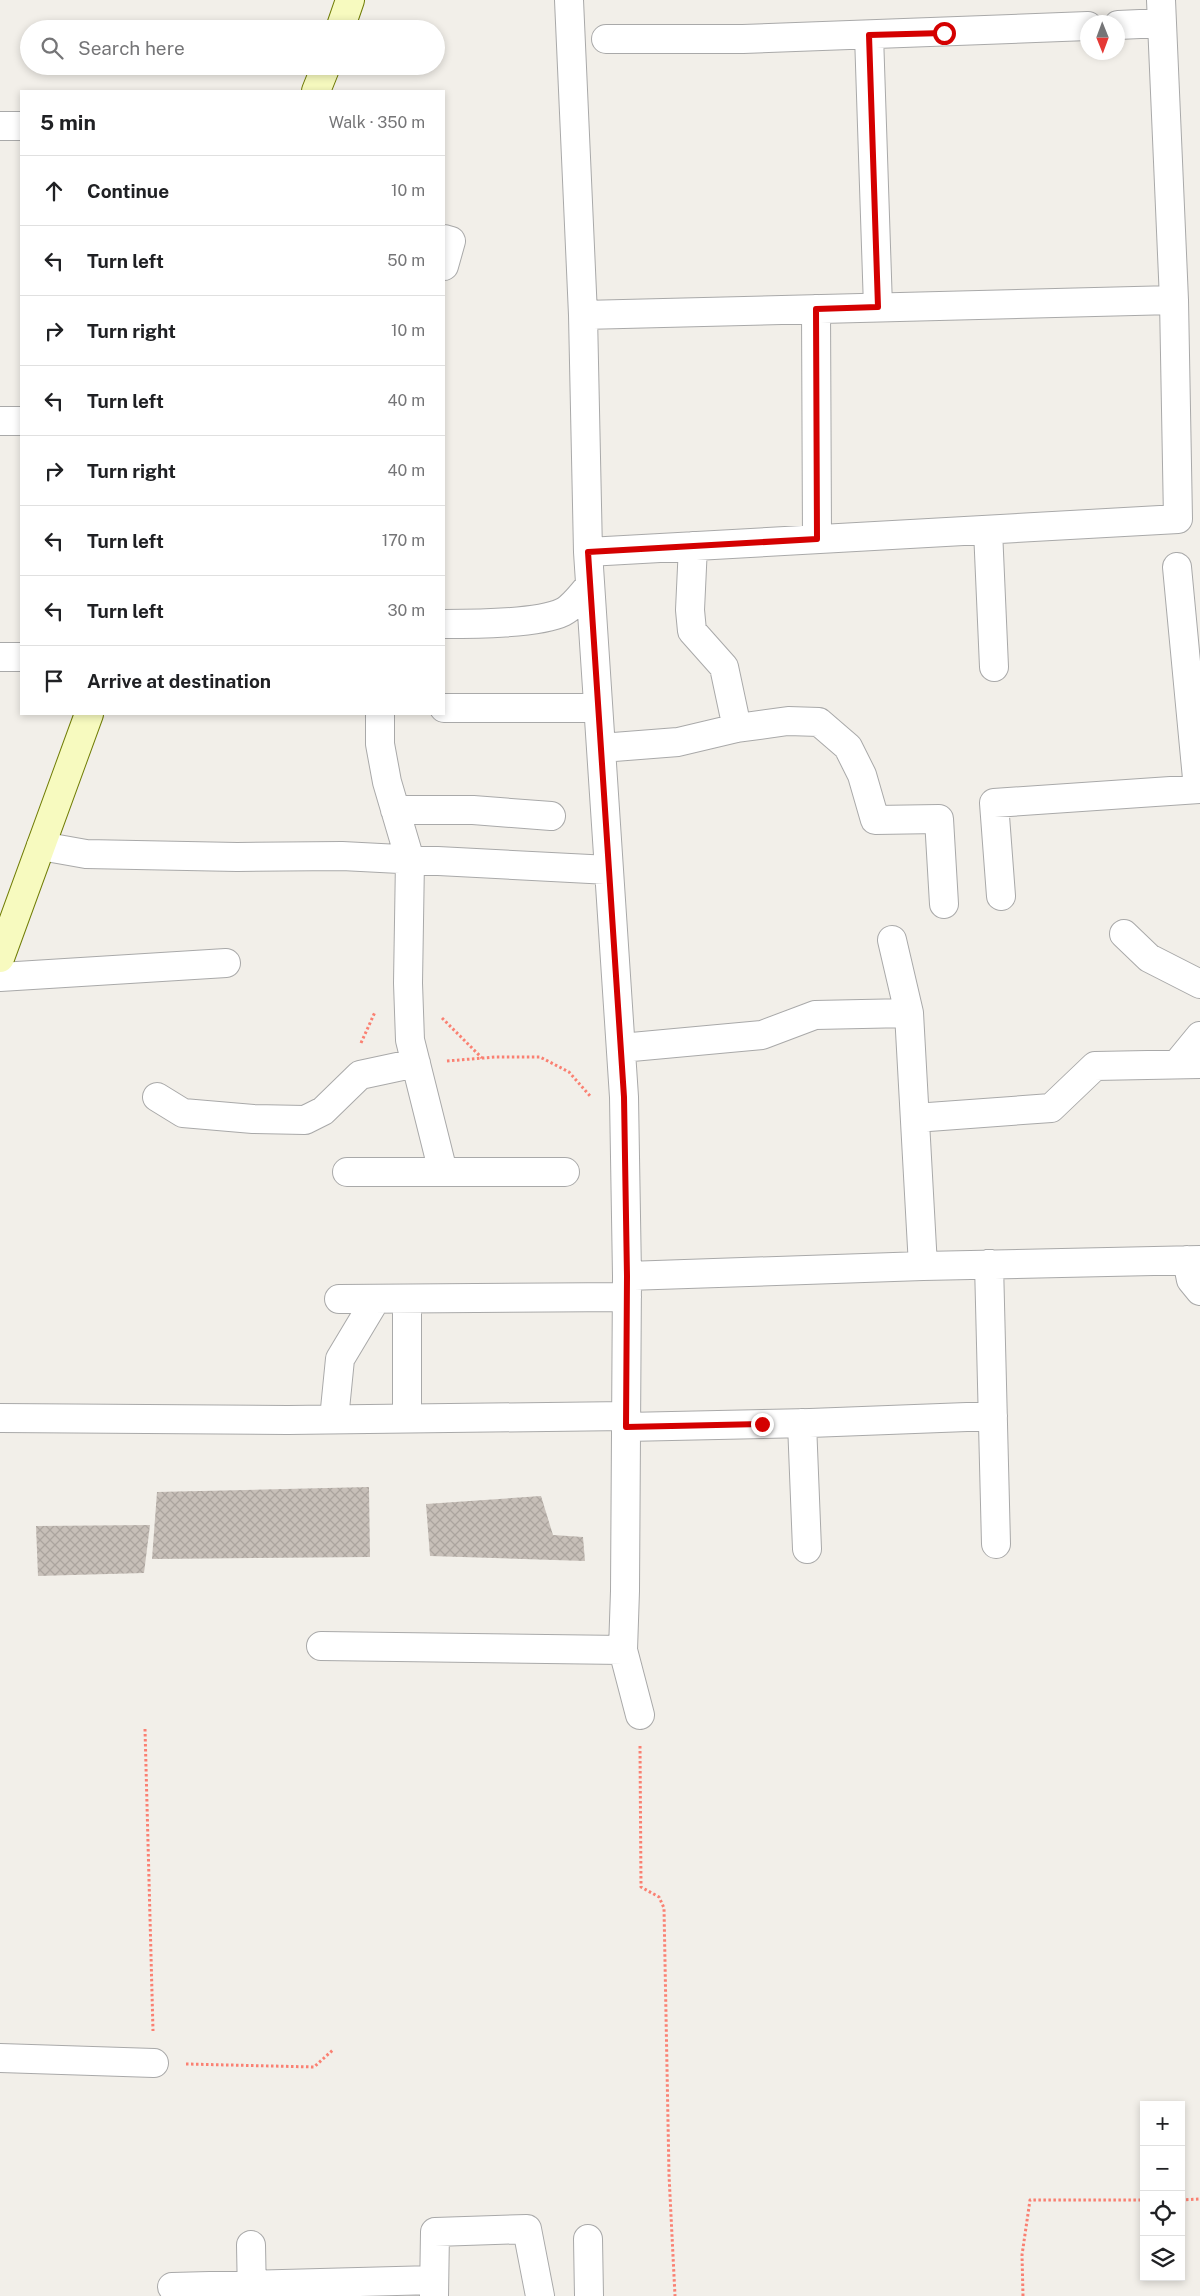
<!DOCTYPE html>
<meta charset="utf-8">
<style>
:root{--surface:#fff;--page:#f6f6f6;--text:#202124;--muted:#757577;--line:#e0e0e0}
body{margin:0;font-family:"Public Sans",sans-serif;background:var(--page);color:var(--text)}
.controls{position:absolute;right:15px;bottom:15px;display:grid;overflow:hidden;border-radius:0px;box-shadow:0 2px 8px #0003}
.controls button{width:45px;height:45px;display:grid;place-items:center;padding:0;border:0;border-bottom:1px solid var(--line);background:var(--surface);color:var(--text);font:25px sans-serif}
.compass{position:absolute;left:1080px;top:15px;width:45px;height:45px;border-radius:50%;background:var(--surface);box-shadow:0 2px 8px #0003;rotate:179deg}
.stop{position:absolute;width:15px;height:15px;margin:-11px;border:4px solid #d40000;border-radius:50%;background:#fff}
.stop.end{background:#d40000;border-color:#fff;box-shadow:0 1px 5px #0008}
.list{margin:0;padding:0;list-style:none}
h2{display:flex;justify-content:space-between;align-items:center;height:65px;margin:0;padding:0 20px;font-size:21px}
h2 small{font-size:16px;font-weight:400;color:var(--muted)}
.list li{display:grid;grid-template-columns:32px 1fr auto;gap:15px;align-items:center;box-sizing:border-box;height:70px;padding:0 20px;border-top:1px solid var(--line)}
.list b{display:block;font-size:19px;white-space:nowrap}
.list em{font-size:16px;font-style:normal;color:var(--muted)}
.icon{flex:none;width:28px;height:28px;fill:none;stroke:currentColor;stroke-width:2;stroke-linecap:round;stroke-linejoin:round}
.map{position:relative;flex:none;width:1200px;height:2296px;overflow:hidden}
.search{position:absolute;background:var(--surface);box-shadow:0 2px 8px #0003;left:20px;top:20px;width:425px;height:55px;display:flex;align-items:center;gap:12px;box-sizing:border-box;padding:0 18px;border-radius:28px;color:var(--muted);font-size:19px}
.panel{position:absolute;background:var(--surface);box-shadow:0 2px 8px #0003;left:20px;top:90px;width:425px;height:625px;border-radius:0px}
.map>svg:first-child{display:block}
.building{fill:url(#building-cross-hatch)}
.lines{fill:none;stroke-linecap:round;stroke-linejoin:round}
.street-casing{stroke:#a9a9a9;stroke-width:30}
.secondary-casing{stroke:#707d05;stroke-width:30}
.path{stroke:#fa8072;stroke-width:3;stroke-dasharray:2.5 2.5;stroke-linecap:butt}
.street{stroke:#fff;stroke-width:28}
.secondary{stroke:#f7fabf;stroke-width:28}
.route{stroke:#d40000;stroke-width:6}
</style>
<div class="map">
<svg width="1200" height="2296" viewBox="0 0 1200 2296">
<defs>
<pattern id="building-cross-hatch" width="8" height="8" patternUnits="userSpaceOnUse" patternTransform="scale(1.25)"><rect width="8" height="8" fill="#c7bfb8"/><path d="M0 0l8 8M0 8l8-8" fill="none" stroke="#aba49e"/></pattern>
</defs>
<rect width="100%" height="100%" fill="#f2efe9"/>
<path class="building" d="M369,1487L370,1557L152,1559L157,1492Z
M541,1496L553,1535L583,1537L585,1561L430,1556L426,1504Z
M150,1525L144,1573L38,1576L36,1526Z"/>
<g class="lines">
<defs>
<path id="street" d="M569,0L583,315L588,552L624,1097L627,1276L625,1591L623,1650L640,1715
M1118,25L1162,23
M869,35L878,307
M606,39H743L1088,26
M0,126H21
M444,239L451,241L444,266
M816,309L817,539
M583,315L1174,300
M0,421H21
M988,530L994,667
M693,546L690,610L692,631L724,667L737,728
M588,552L1178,519L1174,300L1161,0
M1177,567L1198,789
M444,624C472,624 539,624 563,612C573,607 583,593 590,585
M0,657H21
M444,708H598
M380,714V744L387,782L410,860L408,983L410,1040L443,1172H565
M601,748L678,742L737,728L788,721L819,722L848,747L862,775L875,820L939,819L944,904
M395,810H473L551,816
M41,846L86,854L237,857L342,856L609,870
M1001,896L994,803L1200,789
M1124,934L1149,958L1200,984
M0,977L226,963
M909,1013L923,1266
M621,1048L762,1035L815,1015L909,1013L892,940
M1177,1064L1200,1036
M157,1097L183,1113L253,1119L305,1120L323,1111L360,1075L416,1063
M915,1118L1051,1108L1095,1066L1200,1064
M347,1172H443
M1187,1260L1191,1280L1200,1291
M989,1264L996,1544
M627,1276L923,1266L1200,1260
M339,1299L627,1297
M407,1299V1418
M0,1418L288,1420L626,1416
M334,1419L340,1359L376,1299
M802,1423L807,1549
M626,1427L810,1423L993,1416
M321,1646L623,1650
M0,2058L154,2063
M588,2239L589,2296
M251,2245L252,2296
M172,2287L434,2280
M434,2296L435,2232L527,2229L540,2296"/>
<path id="secondary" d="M340,29L350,0
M316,91L326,66
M0,958L89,714"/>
</defs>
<use href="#street" class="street-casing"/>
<use href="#secondary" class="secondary-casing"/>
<path class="path" d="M442,1018L482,1058
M361,1043L375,1012
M447,1061L495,1057H540L569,1072L591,1097
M145,1729L153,2031
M640,1746L641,1887L659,1897L664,1908L669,2175L675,2296
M186,2064L314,2067L334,2049
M1181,2200L1200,2199
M1023,2296L1022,2255L1030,2200H1144"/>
<use href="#street" class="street"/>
<use href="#secondary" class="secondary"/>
</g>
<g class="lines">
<path class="route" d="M762,1424L626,1427L627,1276L624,1097L588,552L817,539L816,309L878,307L869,35L944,33"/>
</g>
</svg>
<div class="controls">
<button>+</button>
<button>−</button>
<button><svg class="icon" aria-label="locate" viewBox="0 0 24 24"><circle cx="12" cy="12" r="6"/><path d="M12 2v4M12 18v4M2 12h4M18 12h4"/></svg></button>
<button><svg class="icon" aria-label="layers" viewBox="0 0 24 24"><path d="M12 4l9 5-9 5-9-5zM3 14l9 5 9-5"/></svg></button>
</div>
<svg class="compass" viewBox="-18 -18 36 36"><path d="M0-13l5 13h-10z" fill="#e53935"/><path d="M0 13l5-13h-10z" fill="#757577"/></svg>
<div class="stop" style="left:944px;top:33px"></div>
<div class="stop end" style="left:762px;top:1424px"></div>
<div class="search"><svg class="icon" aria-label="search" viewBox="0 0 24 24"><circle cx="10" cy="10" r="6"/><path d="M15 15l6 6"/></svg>Search here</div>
<section class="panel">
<h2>5 min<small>Walk · 350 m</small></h2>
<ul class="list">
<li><svg class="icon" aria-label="ahead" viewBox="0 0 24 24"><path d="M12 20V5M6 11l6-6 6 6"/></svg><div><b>Continue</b></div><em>10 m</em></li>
<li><svg class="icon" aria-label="left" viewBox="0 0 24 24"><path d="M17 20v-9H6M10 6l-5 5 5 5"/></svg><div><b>Turn left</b></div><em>50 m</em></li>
<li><svg class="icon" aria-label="right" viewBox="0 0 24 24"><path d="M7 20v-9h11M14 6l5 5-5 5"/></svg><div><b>Turn right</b></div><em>10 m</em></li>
<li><svg class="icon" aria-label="left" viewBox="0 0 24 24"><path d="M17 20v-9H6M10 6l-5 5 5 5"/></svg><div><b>Turn left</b></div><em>40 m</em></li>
<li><svg class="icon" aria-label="right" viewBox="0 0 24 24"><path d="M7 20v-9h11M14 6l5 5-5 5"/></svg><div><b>Turn right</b></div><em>40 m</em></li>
<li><svg class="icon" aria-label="left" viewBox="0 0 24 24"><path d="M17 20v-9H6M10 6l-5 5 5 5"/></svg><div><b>Turn left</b></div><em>170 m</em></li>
<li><svg class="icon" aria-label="left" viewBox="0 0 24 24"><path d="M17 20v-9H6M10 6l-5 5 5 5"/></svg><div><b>Turn left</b></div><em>30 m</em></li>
<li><svg class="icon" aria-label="arrive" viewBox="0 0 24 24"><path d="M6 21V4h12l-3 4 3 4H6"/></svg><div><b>Arrive at destination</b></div></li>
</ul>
</section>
</div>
